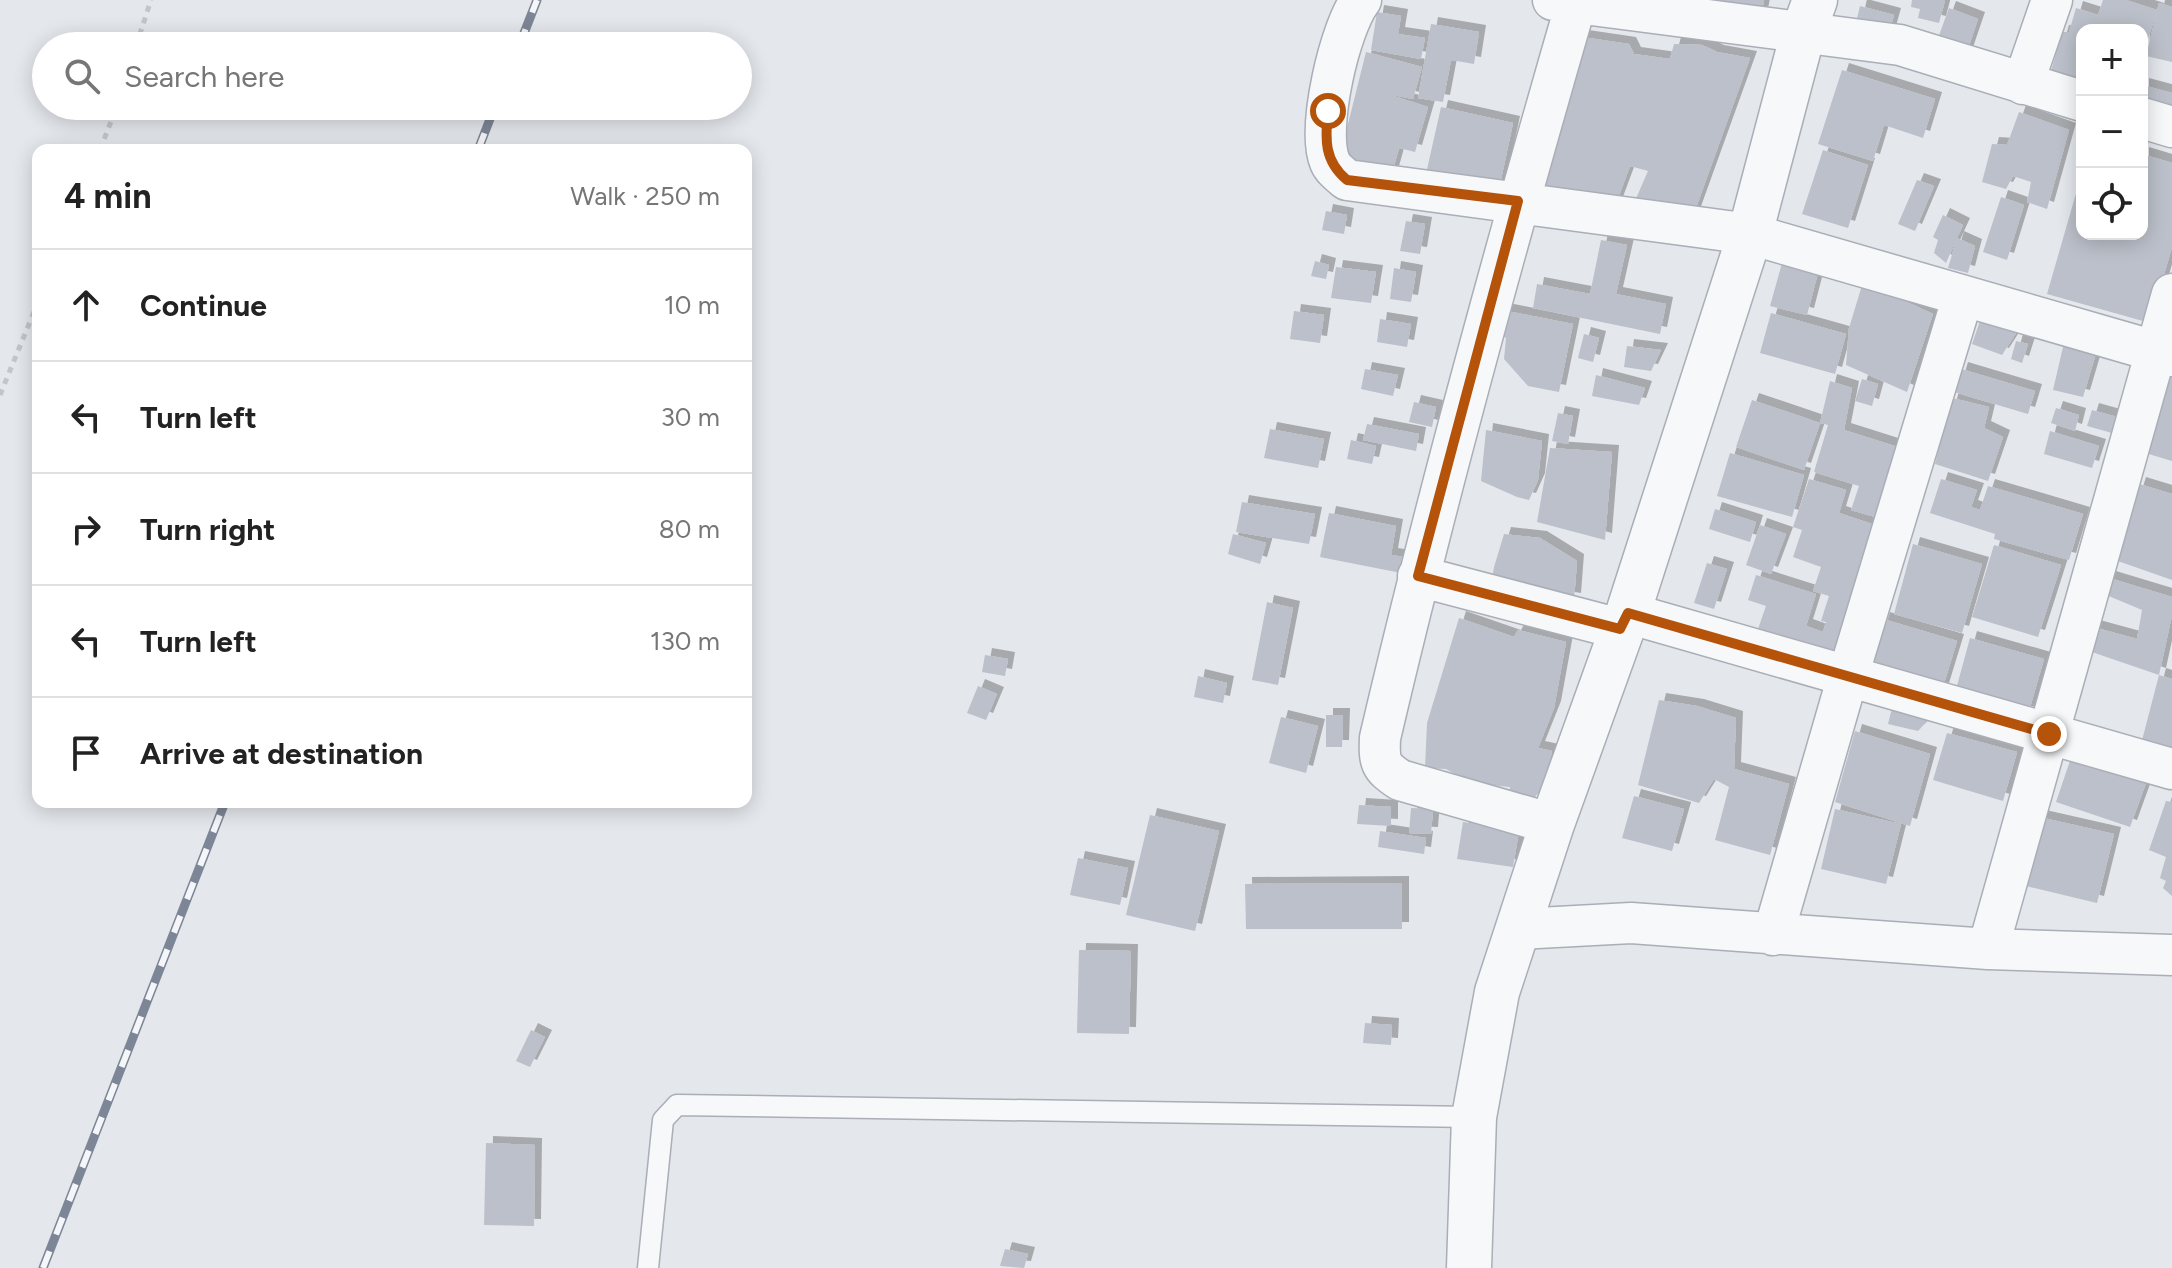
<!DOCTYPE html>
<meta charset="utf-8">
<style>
:root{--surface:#fff;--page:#f2f2f2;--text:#222;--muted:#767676;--line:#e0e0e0}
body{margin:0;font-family:Figtree,sans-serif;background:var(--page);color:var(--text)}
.controls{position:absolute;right:24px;top:24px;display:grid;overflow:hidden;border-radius:16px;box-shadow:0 4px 20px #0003}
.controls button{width:72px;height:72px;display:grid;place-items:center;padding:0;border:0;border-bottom:2px solid var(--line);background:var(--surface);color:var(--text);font:40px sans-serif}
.stop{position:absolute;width:24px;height:24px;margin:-18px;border:6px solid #b45309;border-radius:50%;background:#fff}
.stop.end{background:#b45309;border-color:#fff;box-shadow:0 2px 8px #0008}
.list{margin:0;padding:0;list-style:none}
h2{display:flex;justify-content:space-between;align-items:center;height:104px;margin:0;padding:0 32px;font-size:34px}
h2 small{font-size:26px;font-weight:400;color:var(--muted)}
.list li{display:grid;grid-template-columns:52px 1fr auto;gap:24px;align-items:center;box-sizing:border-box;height:112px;padding:0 32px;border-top:2px solid var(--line)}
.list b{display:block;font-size:30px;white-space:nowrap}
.list em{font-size:26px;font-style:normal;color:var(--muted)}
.icon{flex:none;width:44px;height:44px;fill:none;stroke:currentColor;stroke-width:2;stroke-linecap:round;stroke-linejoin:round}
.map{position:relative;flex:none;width:2172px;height:1268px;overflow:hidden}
.search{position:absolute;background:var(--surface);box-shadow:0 4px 20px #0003;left:32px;top:32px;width:720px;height:88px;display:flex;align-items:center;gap:20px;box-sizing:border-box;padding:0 28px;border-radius:44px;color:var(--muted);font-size:30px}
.panel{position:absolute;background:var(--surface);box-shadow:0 4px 20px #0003;left:32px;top:144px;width:720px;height:664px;border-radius:16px}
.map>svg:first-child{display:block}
.building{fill:#bbc0ca;filter:url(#shadow)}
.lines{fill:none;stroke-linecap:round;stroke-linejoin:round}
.service-casing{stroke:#a9aeb7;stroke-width:23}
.minor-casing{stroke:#a9aeb7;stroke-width:43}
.tertiary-casing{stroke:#a9aeb7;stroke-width:47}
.path{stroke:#c2c5cb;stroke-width:5;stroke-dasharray:6 6;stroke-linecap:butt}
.service{stroke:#f7f8fa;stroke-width:20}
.minor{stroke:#f7f8fa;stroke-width:40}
.tertiary{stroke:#f7f8fa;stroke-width:44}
.rail-casing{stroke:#7d8696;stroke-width:9}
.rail{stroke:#f4f6f9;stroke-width:6;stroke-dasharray:18;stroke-linecap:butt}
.route{stroke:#b45309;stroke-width:10}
</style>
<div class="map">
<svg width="2172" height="1268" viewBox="0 0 2172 1268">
<defs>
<filter id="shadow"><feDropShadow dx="7" dy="-7" stdDeviation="0" flood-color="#0004"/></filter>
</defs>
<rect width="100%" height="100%" fill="#e4e7ec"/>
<path class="building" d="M1721,0H1764L1760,21L1718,13Z
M1912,0H1945L1939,23L1918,18L1920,9L1911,7Z
M2103,0H2126L2157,10L2143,55L2142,30H2082V91L2048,82L2062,32H2069L2076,8L2098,15Z
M2159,3L2172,7V62L2146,56Z
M1860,6L1894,15L1887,40L1854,32Z
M1949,8L1978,19L1964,60L1934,49Z
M1377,12L1401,16L1398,34L1425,38L1421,59L1371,50Z
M1431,24L1479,32L1474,64L1451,60L1443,102L1418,98Z
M1575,36L1629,44L1634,54L1670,59L1674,44L1702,45L1717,52L1750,58L1693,216L1631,210L1648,171L1630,166L1614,209L1532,195Z
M1366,52L1422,67L1413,99L1384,93L1428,107L1415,152L1399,148L1392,173L1339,160Z
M1842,70L1935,99L1923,138L1884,125L1873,161L1818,144Z
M2142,85L2172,93V118L2142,110Z
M1441,107L1513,123L1499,189L1426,174Z
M2019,112L2069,130L2047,209L2027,202L2031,182L2013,176L2006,189L1982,182L1992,144L2007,145Z
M1823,150L1868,165L1848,228L1802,214Z
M2142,154L2172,163V247L2150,323L2047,294L2081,176L2082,234H2142Z
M1917,180L1934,186L1915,231L1898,224Z
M2001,197L2024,205L2007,260L1983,252Z
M1326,211L1347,215L1344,234L1322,230Z
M1943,215L1963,225L1957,238L1975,246L1968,273L1948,268L1957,238L1946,263L1934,253L1938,240L1933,237Z
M1406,221L1425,224L1420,254L1400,251Z
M1601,240L1627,245L1616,294L1666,304L1660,334L1533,308L1537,284L1590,294Z
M1784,256L1820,265L1807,315L1770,306Z
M1315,261L1329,265L1326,279L1311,276Z
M1336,267L1376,272L1371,303L1331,298Z
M1394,268L1416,272L1411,302L1390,299Z
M1863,282L1933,314L1907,392L1846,365L1849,328Z
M1502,310L1573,324L1559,392L1528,386L1504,359L1506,338L1497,333Z
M1294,311L1324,315L1320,343L1290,339Z
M1771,313L1846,334L1835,374L1760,353Z
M1380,319L1411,324L1407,347L1377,342Z
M1980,321L2016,333L2002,355L1972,344Z
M1584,334L1599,338L1593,362L1578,358Z
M2066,334L2099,343L2083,397L2053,390Z
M2016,341L2028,344L2022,363L2011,359Z
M1627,346L1661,350L1651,371L1624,367Z
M1365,369L1398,375L1393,396L1361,389Z
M1961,369L2035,391L2028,414L1954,392Z
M2166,373L2172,375V461L2142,452Z
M1596,375L1645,388L1639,405L1592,396Z
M1862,379L1878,384L1872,406L1855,401Z
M1830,381L1852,388L1844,430L1904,449L1882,519L1851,510L1859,486L1814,472L1828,425L1820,423Z
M1952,398L1989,407L1984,428L2003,437L1988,481L1935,464Z
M1752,400L1820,423L1804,470L1736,447Z
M1414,402L1436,407L1432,427L1409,422Z
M2056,408L2079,415L2075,431L2051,423Z
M2092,410L2117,417L2112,433L2087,426Z
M1558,413L1573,416L1568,444L1552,441Z
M1367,424L1419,434L1416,451L1363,440Z
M1270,429L1324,439L1318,468L1264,458Z
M1486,430L1542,441L1538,480L1529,500L1517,497L1481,481Z
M2050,431L2099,446L2092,468L2044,454Z
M1351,440L1376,446L1372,464L1347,459Z
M1550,448L1612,452L1605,540L1537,522Z
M1730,453L1804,475L1792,517L1717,496Z
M1809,479L1846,490L1839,513L1875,525L1837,654L1758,629L1766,606L1748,600L1756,575L1816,594L1806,626L1823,632L1826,622L1821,621L1829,596L1813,591L1821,567L1793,557L1802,530L1793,527Z
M1941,479L1977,490L1971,507L1980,510L1988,486L2083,514L2069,560L1994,539L1995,534L1930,513Z
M2139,484L2172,494V580L2115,560Z
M1242,502L1315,514L1309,544L1236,532Z
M1715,509L1756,522L1750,542L1709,529Z
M1329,513L1396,526L1391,555L1404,557L1401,573L1320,557Z
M1760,525L1786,534L1771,574L1746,565Z
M1233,534L1266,543L1260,564L1228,554Z
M1504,534L1540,538L1577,561L1574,600L1491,586L1494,567Z
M1913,544L1982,564L1962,633L1894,614Z
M1994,545L2061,565L2038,637L1972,617Z
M1707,563L1727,569L1714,609L1694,603Z
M2109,578L2172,597V615L2159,675L2086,650L2093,627L2137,639L2142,610L2104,594Z
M1267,602L1293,608L1278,685L1252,680Z
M1459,618L1514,637L1518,630L1566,642L1554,708L1538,748L1552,751L1545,784L1532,801L1509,798L1510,787L1471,783L1446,769L1425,768L1427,723Z
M1883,619L1957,641L1942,690L1868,668Z
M1970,638L2044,659L2028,714L1955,693Z
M985,655L1008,659L1005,676L982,672Z
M2159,675L2172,679V760L2140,748Z
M1198,676L1227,683L1223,703L1194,697Z
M978,686L997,694L986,720L967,713Z
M1659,700L1697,706L1736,718L1734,769L1789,784L1770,855L1715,840L1729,787L1714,779L1699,803L1638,785Z
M1892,708L1931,717L1918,731L1888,724Z
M1326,715H1343L1342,747H1326Z
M1281,717L1318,726L1306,773L1269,763Z
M1855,731L1930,754L1910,826L1835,802Z
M1947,733L2017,752L2003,801L1933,780Z
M2072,755L2147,780L2130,827L2056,802Z
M1634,796L1684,809L1672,851L1622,838Z
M2166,801L2172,802V896L2163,888L2166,881L2160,878L2166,857L2149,850Z
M1359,805L1391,807V826L1357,824Z
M1411,808L1433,809L1431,834L1409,833Z
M1835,809L1901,824L1886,884L1821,869Z
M1150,815L1219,831L1195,931L1126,915Z
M2039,817L2114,834L2097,903L2022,885Z
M1463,822L1519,831L1513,867L1457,859Z
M1380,831L1426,838L1424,854L1378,847Z
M1078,858L1128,868L1120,905L1070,895Z
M1402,883V929H1246L1245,884Z
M1079,950L1131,951L1129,1034L1077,1033Z
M1365,1023L1392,1025L1391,1045L1363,1043Z
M531,1030L545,1037L530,1067L516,1061Z
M486,1143L535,1145L534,1226L484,1225Z
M1005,1249L1028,1254L1024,1268L1000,1266Z"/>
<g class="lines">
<defs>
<path id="service" d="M648,1268L663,1120L677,1105L1474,1117"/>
<path id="minor" d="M1361,0C1340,27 1316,129 1330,162C1333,169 1341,175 1347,180L1750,234L2172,356
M1553,0L1900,45L2082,101
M2023,84L2052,0
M2142,118L2172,127
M1418,576L1620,629
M1628,613L2172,769
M1552,824L1400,780C1380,767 1379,762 1380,738C1438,490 1506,245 1577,0
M1518,929L1631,923L1988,949L2172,955
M1773,935L1848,676L1963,296
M1988,949L2172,294"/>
<path id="tertiary" d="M1469,1268L1474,1117L1497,992L1552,824L1628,613L1750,234L1803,33L1815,0"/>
</defs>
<use href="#service" class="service-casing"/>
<use href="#minor" class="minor-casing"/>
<use href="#tertiary" class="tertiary-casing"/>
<path class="path" d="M136,46L151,0
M100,150L117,106
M0,395L38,302"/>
<use href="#service" class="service"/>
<use href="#minor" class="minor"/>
<use href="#tertiary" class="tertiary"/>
<defs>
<path id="rail" d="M519,46L537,0
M478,150L495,106
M43,1268L225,802"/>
</defs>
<use href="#rail" class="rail-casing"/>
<use href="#rail" class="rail"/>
</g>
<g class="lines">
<path class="route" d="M1328,111C1325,139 1324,161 1347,180L1518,201L1418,576L1620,629L1628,613L2049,734"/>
</g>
</svg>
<div class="controls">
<button>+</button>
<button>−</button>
<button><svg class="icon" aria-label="locate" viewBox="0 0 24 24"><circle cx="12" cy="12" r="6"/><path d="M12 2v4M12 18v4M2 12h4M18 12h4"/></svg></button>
</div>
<div class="stop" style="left:1328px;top:111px"></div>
<div class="stop end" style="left:2049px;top:734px"></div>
<div class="search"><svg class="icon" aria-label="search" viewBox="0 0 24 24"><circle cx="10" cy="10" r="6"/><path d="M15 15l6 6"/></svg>Search here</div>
<section class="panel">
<h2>4 min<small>Walk · 250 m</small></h2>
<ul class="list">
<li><svg class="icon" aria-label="ahead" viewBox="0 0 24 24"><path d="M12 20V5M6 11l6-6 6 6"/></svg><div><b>Continue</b></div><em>10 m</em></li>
<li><svg class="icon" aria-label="left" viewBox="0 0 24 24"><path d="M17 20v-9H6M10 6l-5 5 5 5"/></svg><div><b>Turn left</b></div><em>30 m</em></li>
<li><svg class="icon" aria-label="right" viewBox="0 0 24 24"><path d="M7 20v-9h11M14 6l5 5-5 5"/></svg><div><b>Turn right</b></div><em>80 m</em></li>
<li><svg class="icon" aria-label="left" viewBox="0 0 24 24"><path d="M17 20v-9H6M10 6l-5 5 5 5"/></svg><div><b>Turn left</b></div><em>130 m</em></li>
<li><svg class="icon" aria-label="arrive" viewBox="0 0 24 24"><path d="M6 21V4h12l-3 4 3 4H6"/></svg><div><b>Arrive at destination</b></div></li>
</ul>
</section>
</div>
